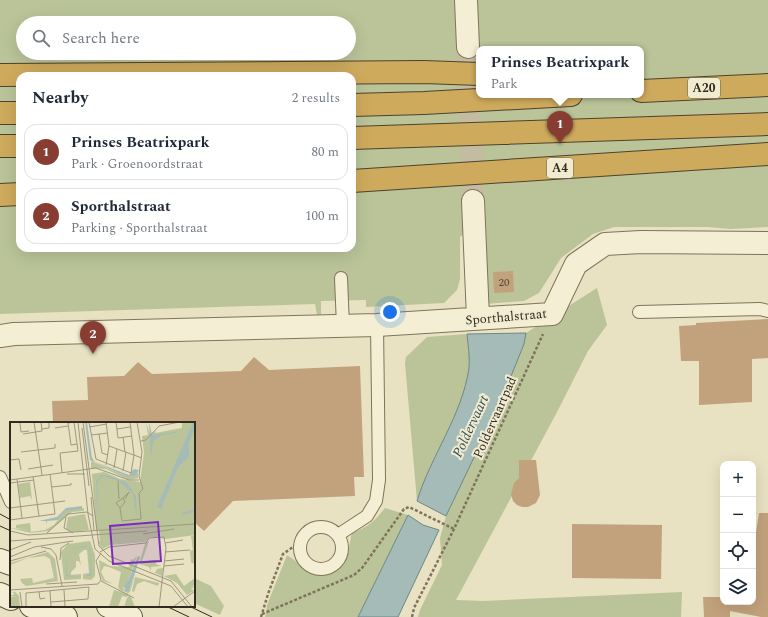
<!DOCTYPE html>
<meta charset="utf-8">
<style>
:root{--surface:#fff;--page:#f2f2f3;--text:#1f2937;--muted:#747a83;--line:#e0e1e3;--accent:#883d33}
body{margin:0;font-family:Spectral,serif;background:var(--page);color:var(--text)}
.controls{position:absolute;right:12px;bottom:12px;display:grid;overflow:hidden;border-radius:8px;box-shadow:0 4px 16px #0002}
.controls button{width:36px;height:36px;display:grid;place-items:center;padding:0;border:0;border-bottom:1px solid var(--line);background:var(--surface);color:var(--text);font:20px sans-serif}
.you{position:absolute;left:390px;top:312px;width:14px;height:14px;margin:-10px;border:3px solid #fff;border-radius:50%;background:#1a73e8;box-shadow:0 0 0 6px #1a73e833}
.badge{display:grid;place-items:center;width:26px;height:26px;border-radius:50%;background:var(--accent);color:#fff;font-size:13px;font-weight:700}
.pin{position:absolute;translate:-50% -33px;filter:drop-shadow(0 1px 2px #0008)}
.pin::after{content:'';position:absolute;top:21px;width:14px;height:12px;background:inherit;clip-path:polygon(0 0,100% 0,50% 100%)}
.popup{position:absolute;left:476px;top:46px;width:168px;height:52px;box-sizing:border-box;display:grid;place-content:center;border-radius:8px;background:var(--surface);filter:drop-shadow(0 1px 3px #0005);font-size:13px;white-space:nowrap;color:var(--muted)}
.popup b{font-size:15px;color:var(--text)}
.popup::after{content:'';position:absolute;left:50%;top:100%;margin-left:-8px;border:8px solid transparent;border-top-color:var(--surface)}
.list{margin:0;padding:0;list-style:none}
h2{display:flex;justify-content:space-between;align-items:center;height:52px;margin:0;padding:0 16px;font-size:17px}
h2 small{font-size:13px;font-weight:400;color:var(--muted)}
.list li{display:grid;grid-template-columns:26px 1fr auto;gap:12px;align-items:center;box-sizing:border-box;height:56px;margin:0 8px 8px;padding:0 8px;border:1px solid var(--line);border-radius:12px}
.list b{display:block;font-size:15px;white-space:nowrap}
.list p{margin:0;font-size:13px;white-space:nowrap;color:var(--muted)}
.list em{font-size:13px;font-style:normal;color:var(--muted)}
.icon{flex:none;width:22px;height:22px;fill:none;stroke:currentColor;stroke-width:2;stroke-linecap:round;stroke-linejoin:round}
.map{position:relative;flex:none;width:768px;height:617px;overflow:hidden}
.search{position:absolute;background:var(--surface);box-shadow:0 4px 16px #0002;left:16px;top:16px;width:340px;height:44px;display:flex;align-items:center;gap:10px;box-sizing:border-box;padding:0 14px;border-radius:22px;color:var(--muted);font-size:15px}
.panel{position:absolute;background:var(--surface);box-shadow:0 4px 16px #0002;left:16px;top:72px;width:340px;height:180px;border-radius:12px}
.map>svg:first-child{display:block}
.green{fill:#bac498;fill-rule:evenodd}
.water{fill:#a4bbb7;stroke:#6c8885}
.building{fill:#c2a27d}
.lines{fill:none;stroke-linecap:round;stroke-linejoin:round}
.street-tunnel{stroke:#c3bca1;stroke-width:22;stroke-dasharray:22 11;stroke-linecap:butt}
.lane-casing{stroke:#80735c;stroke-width:14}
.street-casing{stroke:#80735c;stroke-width:24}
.secondary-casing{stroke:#61553f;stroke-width:24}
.highway-casing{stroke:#4e412f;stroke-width:24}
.path{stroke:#80735c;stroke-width:2.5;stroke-dasharray:3 2;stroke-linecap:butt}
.lane{stroke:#f4efd4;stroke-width:12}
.street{stroke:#f4efd4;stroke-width:22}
.secondary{stroke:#f4efd4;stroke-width:22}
.highway{stroke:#ceaa5c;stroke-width:22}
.tram{stroke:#312a1e;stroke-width:1}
.labels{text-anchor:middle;stroke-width:4;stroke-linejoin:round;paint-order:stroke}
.number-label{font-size:11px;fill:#554836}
.shield{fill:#f0ebd1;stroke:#6a6454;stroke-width:1}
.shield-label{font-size:12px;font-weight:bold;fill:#312a1e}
.street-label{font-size:13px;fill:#312a1e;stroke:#f0ebd1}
.water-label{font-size:14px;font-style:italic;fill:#2f4d4f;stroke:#f0ebd1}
.inset-river{fill:none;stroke:#a4bbb7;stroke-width:2}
.inset-road{fill:none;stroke:#9f9880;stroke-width:1}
.view{fill:#7b2cbf;fill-opacity:0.15;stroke:#7b2cbf;stroke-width:2}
.inset-edge{fill:none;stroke:#312a1e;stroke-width:2}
</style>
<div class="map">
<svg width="768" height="617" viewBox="0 0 768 617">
<rect width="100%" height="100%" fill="#e8e1c2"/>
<path class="green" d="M0,0H768V227L731,229L708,227H614L593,234L561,258L539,293L524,301L485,304L481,218L460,237V279L457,290L444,303L366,307V300L321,301V314L317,315L315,304L0,314ZM23,23H349V53H23ZM479,49H641V95H479ZM20,76H352V248H20Z
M597,288L607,325L588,351L556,414L456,600L483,601L682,592L681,617H418L420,610L442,565L440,538L446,516L501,401L524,344L526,333Z
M467,334C468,345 470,358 469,368C462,416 431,455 417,501L405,363L406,357L427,337Z
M385,508L408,515L358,617H265L267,605L287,555L307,569L327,575C353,561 345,559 352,533C368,527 374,522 385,508Z
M194,578L211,586L224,606L220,615L194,603Z"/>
<path class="water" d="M526,333L524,344L501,401L446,516L417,501C431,455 462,416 469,368C470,358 468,345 467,334Z
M408,515L423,525L439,530L398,617H358Z"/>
<path class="building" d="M513,271L514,292L494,293L493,272Z
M768,319V358L752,359V402L699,405V361H681L679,326L696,325V323Z
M254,357L269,370L360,366L364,477H354L355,496L233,501L204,531L194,522V423H53L52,401L88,400L87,377L124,376L138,362L152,374L241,371Z
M519,460H536L540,495L536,503L528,507H522L517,505L513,501L511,494L514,483L519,478Z
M759,513H768V617H761L730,611V617H704L703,597H723V602H753V551Z
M572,524L662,525L661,579L572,578Z"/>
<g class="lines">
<path class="street-tunnel" d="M468,47L473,201"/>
<defs>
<path id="lane" d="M341,278L343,326
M639,312L760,309L768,311
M0,477L11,502
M300 548a21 21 0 1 1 42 0a21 21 0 1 1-42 0Z
M338,535L367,516L376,501L379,480L377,325"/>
<path id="street" d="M466,0L468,47
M473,201L478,318
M0,336L14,334L377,325L552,314L576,264L605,244L641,242L768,243"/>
<path id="secondary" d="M0,560L11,564
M0,594L11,599
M31,606L66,617
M108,606L131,617"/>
<path id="highway" d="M0,75L424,72L479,74
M641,91L768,85
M352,105L424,103L571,95
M0,113H20
M352,138L768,124
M0,146H20
M352,181L768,154
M0,195L20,194"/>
</defs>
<use href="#lane" class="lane-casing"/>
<use href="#street" class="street-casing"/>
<use href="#secondary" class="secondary-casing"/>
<use href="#highway" class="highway-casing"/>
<path class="path" d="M262,614L354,575L362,568L404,509L409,507L454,529
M261,617L268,594L283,554L300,542
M412,617L414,608L454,529L543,334"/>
<use href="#lane" class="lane"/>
<use href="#street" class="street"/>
<use href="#secondary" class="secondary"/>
<use href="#highway" class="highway"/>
<path class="tram" d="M0,514L11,520
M0,526L11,531
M166,606L189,617
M189,606L212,617"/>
</g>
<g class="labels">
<g class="number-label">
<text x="504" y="286">20</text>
</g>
<g class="shield">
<rect x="688" y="78" width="32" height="20" rx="3"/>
<rect x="547" y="158" width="26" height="20" rx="3"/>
</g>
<g class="shield-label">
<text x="704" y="92">A20</text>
<text x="560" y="172">A4</text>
</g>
<g class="street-label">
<text transform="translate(506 316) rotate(-5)" y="5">Sporthalstraat</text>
<text transform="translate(494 417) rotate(-66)" y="5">Poldervaartpad</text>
</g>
<g class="water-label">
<text transform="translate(470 426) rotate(-65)" y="5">Poldervaart</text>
</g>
</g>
<g transform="translate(10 422)">
<rect width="185" height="185" fill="#e8e1c2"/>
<path d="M136,0L140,13L146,8L145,11L172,6V0H185V113L156,117L140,115L135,120L100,123L92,127L88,120L90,119L89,108H86L82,52L94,50L110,57L130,60L134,31L132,14L138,13ZM81,39L118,55L128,51V56L119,58L96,47L81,46ZM20,60L22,78L20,74L10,76L8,62ZM74,86V89L62,90L39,109L21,111L0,106L18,108L6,106V103L20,101L21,110L35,108L44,103L55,89ZM75,92L79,108L62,110L56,107L58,95ZM185,113V142H184L181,140L180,129L183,128L181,114ZM80,119L85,133V154L81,158L73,157V152L79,151L77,128H74L69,132L71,144L69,139H66V145L61,150V153L71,152V157L54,158L51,130L58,122ZM139,119L132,139L146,138V142L151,144L141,145V149L145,151L147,147L153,146L152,154L141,149L139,145L129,142L135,122ZM38,130L45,137L48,159L16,164L12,161L10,157L22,156L23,161L44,156L40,137L35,134L18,136L0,143V141ZM127,134L118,159L113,166L115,169H119L127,145L120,170L118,171L110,168L108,165L111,150L99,145L94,144L91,150L95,158L103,162L93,159L90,152L89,138L100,144L119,145L121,137L123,138ZM166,152L174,164L185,156V162L180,166L185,163L181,168H185L177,173L167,161L154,154ZM125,155L149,161L148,164L134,159L127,162L124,170L122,169ZM104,168L119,172L117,175L112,174L108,185H99ZM2,170H5L9,174L10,185H0V175L7,174H0L5,172ZM120,173L125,185H114L117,176Z" fill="#bac498"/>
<path d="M75,0H77L82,36L85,40L119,53L124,47L129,48L126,53L118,55L80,38ZM139,0L142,13L166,10L168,15L166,11L152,13L143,19L141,35ZM183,0H185V5L179,21V35L168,45L151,87L147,85ZM92,53L100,54L117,61L126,74L127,96L123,72L109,59L93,54L87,60L89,103L86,59ZM72,84V87L55,89L48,98L37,99V102L36,99H29L47,95L56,86ZM76,125L61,126L56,129L57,153L71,155L56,154V129L61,126L76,124L80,125L82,153L80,154H74L81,152L79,125ZM128,134L130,135L119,169H115L114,164L118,159Z" fill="#a4bbb7"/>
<path class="inset-river" d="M173,92L185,88"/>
<path class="inset-road" d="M24,0L32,53M64,0L58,1L61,23L67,22M68,0L78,92L85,127L99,139L161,164L178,185M73,0L89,124L99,134L161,159L182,185M79,0L86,37L121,51L124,33L120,0M96,0L99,24L132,36M106,0L108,16L122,14M10,1L11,10L19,9M79,5L97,2M45,6L58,4M72,6L79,64M32,7L39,6V0M107,7L120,5M13,12L32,9L31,0M89,12L92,31L98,33M81,13L98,11M113,15L115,30M131,19L136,18L149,4L170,0M11,30L45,26V22M0,38L9,37L11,48M96,43L99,24M104,46L107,27M18,47L43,43M113,49L116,30M52,51L50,31L68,29L64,0M57,52H75M23,54L29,94M7,57L12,96M0,58L86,46L119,58H129M108,59L109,77M0,61L24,58M41,65L61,63V61M81,75L84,108M113,76L119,70L115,77M0,86L55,79M110,86L115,80L113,76L106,81L110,86L112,99L131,97L129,71L133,67L129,54L132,30L127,0M56,95L54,106L63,111M0,98L45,92L40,52M0,109L18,113L185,102M37,111L58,92L77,90L83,94M133,112L164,107M0,119L137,109M155,121L173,118M31,125L41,127L46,133L52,164M0,128L21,120M90,130L99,125L136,121L139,116L154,115L156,126L149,185M155,130L180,128M0,135L24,125L63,119M50,138L51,126L59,121M0,139L36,129M154,139L174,137M154,144L174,142M91,159L124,176M36,162L67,160M0,168L88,162L91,158L86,139L91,131M54,168L55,185M40,169L41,185M10,170L12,185M29,170L30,177L35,176M16,185V171L79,165L78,177L41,180M163,185L185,169"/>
<path class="view" d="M148,100L151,139L103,142L100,104Z"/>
<rect width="185" height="185" class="inset-edge"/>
</g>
</svg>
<div class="controls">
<button>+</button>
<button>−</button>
<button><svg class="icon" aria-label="locate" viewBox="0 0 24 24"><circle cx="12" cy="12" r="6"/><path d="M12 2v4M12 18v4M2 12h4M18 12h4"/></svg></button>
<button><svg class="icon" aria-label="layers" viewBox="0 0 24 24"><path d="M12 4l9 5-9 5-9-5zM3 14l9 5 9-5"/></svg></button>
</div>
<div class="you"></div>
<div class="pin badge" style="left:560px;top:144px">1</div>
<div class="popup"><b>Prinses Beatrixpark</b>Park</div>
<div class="pin badge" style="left:93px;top:354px">2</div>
<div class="search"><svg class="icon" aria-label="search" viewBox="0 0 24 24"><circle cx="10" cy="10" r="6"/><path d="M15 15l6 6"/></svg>Search here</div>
<section class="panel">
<h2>Nearby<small>2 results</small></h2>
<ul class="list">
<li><span class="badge">1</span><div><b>Prinses Beatrixpark</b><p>Park · Groenoordstraat</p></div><em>80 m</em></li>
<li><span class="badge">2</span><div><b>Sporthalstraat</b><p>Parking · Sporthalstraat</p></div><em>100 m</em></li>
</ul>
</section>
</div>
